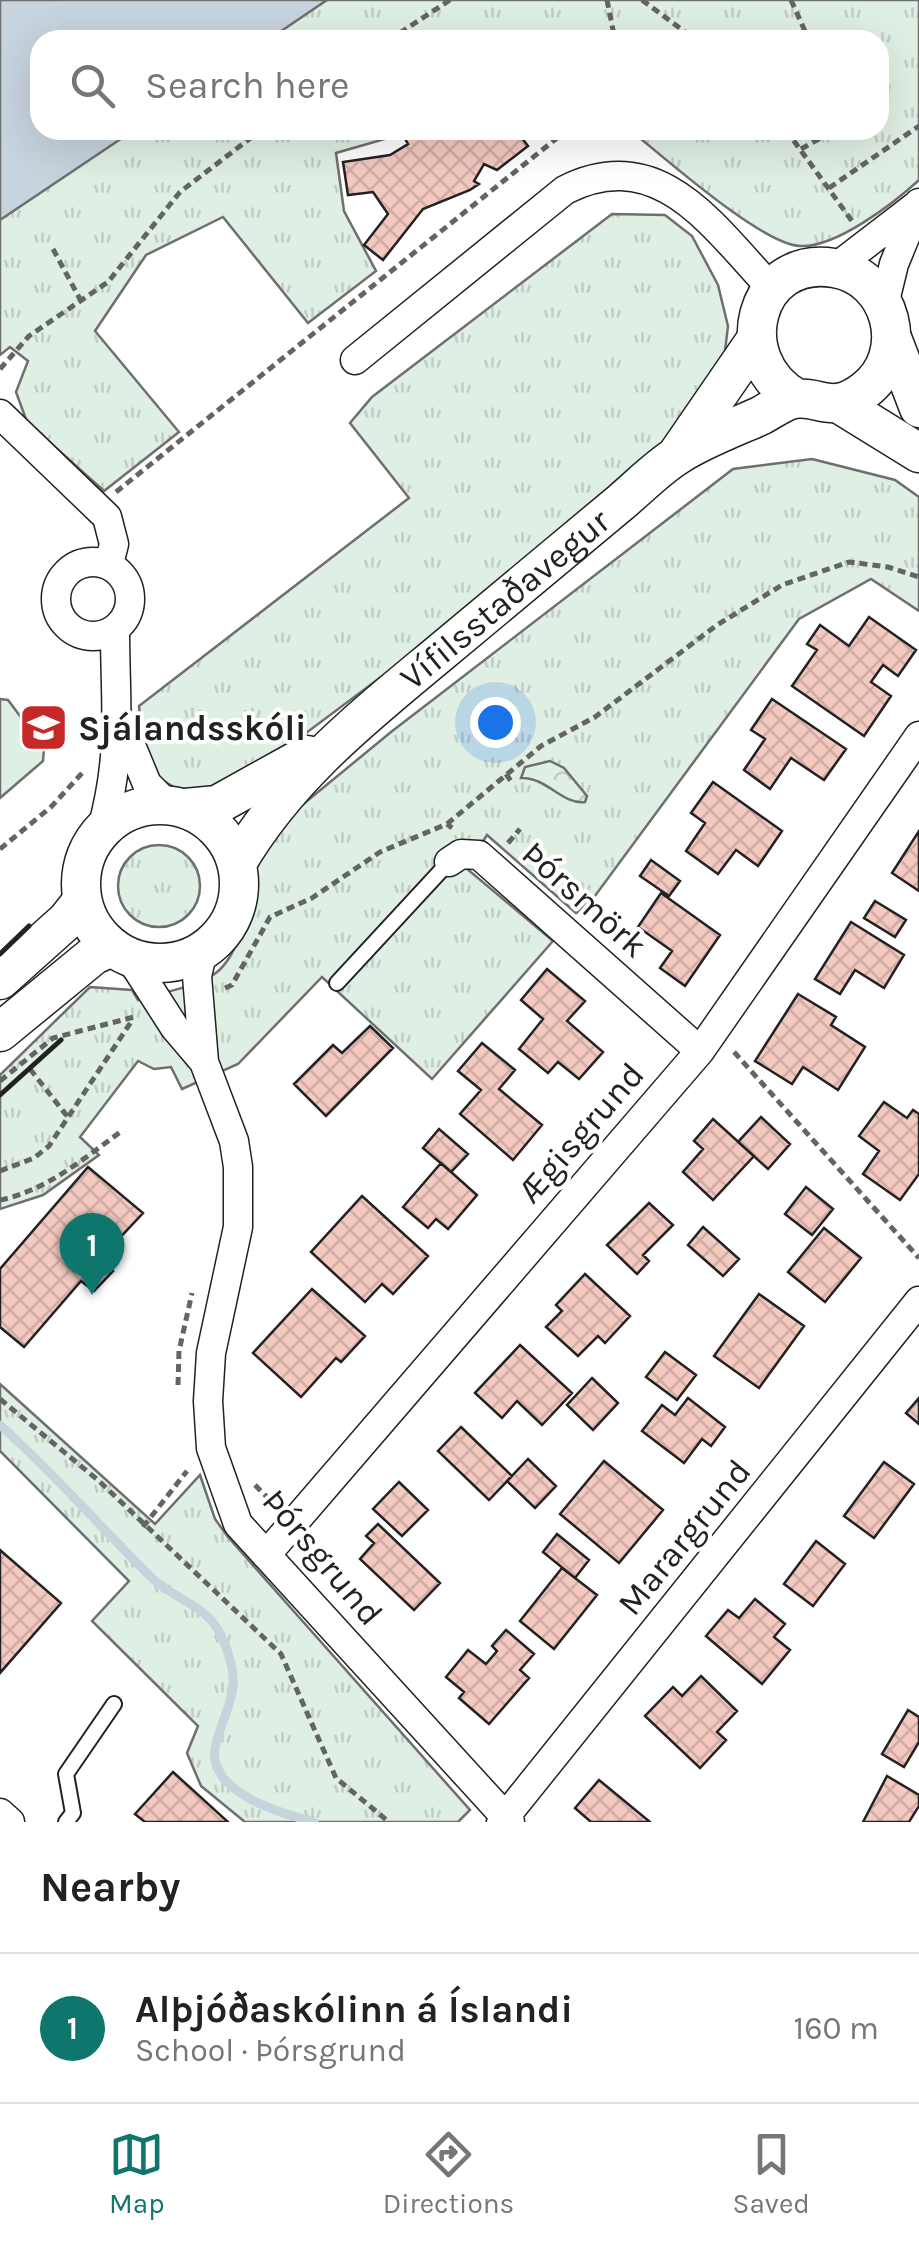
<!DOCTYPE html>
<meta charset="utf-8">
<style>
:root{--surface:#fff;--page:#f2f2f2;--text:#222;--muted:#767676;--line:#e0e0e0;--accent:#0f766e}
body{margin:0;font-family:Karla,sans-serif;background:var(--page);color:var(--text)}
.you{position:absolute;left:495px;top:722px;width:35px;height:35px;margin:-25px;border:8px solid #fff;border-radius:50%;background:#1a73e8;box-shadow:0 0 0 15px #1a73e833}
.badge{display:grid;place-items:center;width:65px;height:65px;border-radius:50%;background:var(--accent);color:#fff;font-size:32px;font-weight:700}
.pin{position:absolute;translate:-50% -82px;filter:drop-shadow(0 2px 5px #0008)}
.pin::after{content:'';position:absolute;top:52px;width:35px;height:30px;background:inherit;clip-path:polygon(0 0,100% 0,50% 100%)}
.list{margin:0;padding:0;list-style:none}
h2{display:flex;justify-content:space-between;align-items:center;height:130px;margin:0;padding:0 40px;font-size:42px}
h2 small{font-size:32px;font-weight:400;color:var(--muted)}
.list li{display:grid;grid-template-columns:65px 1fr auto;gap:30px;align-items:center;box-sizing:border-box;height:150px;padding:0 40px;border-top:2px solid var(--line)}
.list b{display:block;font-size:38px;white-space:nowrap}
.list p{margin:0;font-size:32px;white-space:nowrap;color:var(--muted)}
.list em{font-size:32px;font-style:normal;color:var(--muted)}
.icon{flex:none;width:55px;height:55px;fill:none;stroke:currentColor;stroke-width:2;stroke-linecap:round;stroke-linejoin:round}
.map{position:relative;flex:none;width:919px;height:1822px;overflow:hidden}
.search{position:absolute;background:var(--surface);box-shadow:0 10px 40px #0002;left:30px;right:30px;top:30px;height:110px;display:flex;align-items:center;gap:25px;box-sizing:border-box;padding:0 35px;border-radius:30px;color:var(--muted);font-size:38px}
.sheet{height:280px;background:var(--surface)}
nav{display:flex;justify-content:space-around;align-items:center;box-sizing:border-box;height:140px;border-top:2px solid var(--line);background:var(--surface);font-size:28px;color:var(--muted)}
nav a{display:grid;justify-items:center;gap:5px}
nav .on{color:var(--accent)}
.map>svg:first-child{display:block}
.grass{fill:url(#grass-tufts);stroke:#6f6f6f;stroke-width:2.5}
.forest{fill:url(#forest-crowns);stroke:#6f6f6f;stroke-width:2.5}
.pitch{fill:#e0efe3;stroke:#6f6f6f;stroke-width:2.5}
.water{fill:#c7d3dd;stroke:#6f6f6f;stroke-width:2.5}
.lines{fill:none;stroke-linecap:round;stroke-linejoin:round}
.stream{stroke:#c7d3dd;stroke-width:9}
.building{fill:url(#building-cross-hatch);stroke:#222;stroke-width:2.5}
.lane-casing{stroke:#222;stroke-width:18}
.street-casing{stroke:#222;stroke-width:31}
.secondary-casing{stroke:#222;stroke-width:41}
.path{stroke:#646464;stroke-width:5;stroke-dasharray:8 5;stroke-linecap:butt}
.lane{stroke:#fff;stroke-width:14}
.street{stroke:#fff;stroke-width:28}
.secondary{stroke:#fff;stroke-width:38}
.wall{stroke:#222;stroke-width:5}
.labels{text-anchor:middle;stroke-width:8;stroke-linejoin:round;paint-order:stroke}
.street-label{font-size:35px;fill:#222;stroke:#fff}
.poi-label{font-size:35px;font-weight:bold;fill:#222;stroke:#fff;text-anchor:start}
</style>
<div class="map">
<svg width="919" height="1822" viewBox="0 0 919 1822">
<defs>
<pattern id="grass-tufts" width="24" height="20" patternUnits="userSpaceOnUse" patternTransform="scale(2.5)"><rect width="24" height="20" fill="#e0efe3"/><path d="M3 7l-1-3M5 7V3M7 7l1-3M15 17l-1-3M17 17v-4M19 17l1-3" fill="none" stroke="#c0cdc2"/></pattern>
<pattern id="forest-crowns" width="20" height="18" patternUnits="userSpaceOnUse" patternTransform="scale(2.5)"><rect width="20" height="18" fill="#e0efe3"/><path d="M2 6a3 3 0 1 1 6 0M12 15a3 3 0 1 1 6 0" fill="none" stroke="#c0cdc2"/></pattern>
<pattern id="building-cross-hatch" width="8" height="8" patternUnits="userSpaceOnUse" patternTransform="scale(2.5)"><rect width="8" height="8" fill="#f3c9c0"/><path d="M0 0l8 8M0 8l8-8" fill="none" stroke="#d0aca5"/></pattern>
</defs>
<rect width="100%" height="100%" fill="#fff"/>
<path class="grass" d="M0,0H919V180C894,203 836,248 800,246C761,244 664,157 630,130H879V40H40V130H393L385,139L336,153L344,211L376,271L308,323L223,217L146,255L95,331L179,432L104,491L27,422L16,392L28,361L10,347L0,355Z
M612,214L665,215L692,236L718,285L728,326L723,368L688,427L512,579L274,757L214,791L184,793L157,777L143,750L139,706L409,498L350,423L372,397Z
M812,459L895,480L919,497V611L871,579L799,619L592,900L576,913L487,835L466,868L553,941L432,1079L322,977L238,1064L182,1089L171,1067L154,1069L138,1061L80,1137L99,1155L43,1195L0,1209V1075L90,987L132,990L138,1000C161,992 193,988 213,975C250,951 246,877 262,838L391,732L733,469Z
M118 886a41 41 0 1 1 82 0a41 41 0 1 1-82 0Z
M0,1384L155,1524L200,1475L215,1519L228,1537L470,1810L458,1822H245L201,1786L187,1753L198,1726L92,1621L129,1581L0,1451Z"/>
<path class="forest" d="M550,761L564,768L587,796L585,802C562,805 547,777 521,778L525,767Z"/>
<path class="pitch" d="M0,699L8,700L44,748L43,761L0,798Z"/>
<path class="water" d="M0,0H327L268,40H40V130H134L0,220Z"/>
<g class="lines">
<path class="stream" d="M0,1425C54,1473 100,1527 152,1578C178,1603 210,1604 224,1642C244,1692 227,1701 216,1744C203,1792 283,1814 314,1822"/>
</g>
<path class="building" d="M415,130H508L513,136L518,133L528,146L497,170L484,164L474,181L479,184L470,190L423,209L383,260L364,245L388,214L373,192L348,195L343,162L390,155L408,144L404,137Z
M869,617L916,650L898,676L883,665L871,682L891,696L864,736L792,686L817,650L807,644L820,625L849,646Z
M772,699L846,749L824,780L791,758L770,789L744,770L765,739L751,730Z
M713,782L782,831L758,866L736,850L718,874L686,851L705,823L691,813Z
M919,831V891L892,873Z
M651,860L680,881L669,896L640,876Z
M661,893L720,935L685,986L660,968L672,951L638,927Z
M875,901L906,920L895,937L864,918Z
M851,922L904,955L884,988L855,970L840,994L815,979Z
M547,969L585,1001L567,1021L603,1052L579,1079L558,1062L548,1073L519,1049L543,1019L521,1000Z
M798,994L836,1017L831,1025L865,1047L838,1090L803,1067L792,1084L755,1061Z
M370,1026L393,1048L326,1116L294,1084L333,1045L342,1053Z
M482,1043L515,1070L499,1089L542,1125L513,1160L460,1114L481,1090L458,1071Z
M884,1102L907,1118L913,1110L919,1114V1174L900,1200L863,1174L879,1151L859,1136Z
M761,1117L790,1144L768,1169L738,1142Z
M713,1119L754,1156L713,1200L683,1172L703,1149L694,1141Z
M439,1129L468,1154L451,1172L423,1148Z
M441,1163L477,1195L448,1229L436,1219L428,1228L403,1207Z
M88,1167L143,1213L100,1259L113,1271L94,1291L81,1281L24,1347L0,1327V1269Z
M806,1187L833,1209L812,1235L785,1214Z
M362,1196L428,1256L393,1294L382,1284L365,1302L311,1252Z
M649,1203L673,1225L643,1255L649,1261L637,1274L607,1245Z
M703,1227L739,1259L723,1276L688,1245Z
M824,1228L861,1258L825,1302L788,1272Z
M585,1274L630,1316L605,1343L598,1336L578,1356L546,1327L562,1311L556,1305Z
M312,1289L365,1336L341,1362L336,1358L301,1397L253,1353Z
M759,1294L804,1326L759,1388L714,1356Z
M520,1345L572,1393L542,1425L517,1401L502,1418L475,1393Z
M665,1352L696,1375L677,1400L646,1377Z
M592,1378L618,1403L593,1430L567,1405Z
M688,1398L725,1427L711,1446L702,1439L684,1463L642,1431L662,1405L675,1415Z
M919,1398V1424L906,1413Z
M461,1427L512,1476L489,1500L438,1451Z
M528,1459L556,1486L535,1508L507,1481Z
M604,1461L663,1510L619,1563L560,1514Z
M884,1462L914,1484L874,1538L844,1516Z
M399,1482L428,1510L402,1536L373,1509Z
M378,1524L440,1583L414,1610L360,1559L374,1543L366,1536Z
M557,1534L589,1560L575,1578L543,1552Z
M816,1541L845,1564L813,1606L784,1584Z
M0,1550L61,1603L0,1673Z
M562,1568L597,1595L554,1649L520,1621Z
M755,1599L785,1624L774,1637L790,1650L762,1684L706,1636L728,1610L739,1618Z
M506,1630L534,1654L520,1670L529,1678L489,1724L459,1698L464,1692L446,1677L468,1650L486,1664L497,1651L492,1646Z
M701,1676L737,1711L717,1732L726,1740L700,1768L645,1716L673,1687L682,1696Z
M908,1710L919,1717V1742L904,1767L882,1754Z
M173,1772L228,1822H145L135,1814Z
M887,1776L919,1795V1806L909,1822H863Z
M599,1780L650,1822H591L575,1808Z"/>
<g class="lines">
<defs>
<path id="lane" d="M337,983L449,862
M66,1822L73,1813L66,1774L114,1704"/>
<path id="street" d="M835,268L917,205
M884,305L894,264L919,203
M355,360L565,190C660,142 714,228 773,290
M0,414L107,517L114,544L109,564
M56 599a37 37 0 1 1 74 0a37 37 0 1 1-74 0Z
M123,726L147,784L167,804
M102,829C123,752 115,706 115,629
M449,862L461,854L479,855L700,1051
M203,950L197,976L204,1062
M130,958L175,1028L204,1062L234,1141L238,1167V1227L211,1353L208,1401L211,1448L238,1524L510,1822
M266,1555L700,1051L919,736
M0,1813L10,1822
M501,1822L919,1301"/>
<g id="secondary">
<path d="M892,338L919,408"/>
<path d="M838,403L919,453"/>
<path d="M678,453L755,341"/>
<circle cx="160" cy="884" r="79"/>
<path d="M185,808L217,805L307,755"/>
<path id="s1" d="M237,863C288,776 363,717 440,653C500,603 560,553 620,503C639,487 657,468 678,455C703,439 733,428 760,416C770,411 783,401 794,399C821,395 831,416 865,390C912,354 892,277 834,268C754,255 728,359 796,398"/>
<path d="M0,980L66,921L82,901"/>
<path d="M0,1032L94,955L112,947"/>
</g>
</defs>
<use href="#lane" class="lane-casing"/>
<use href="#street" class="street-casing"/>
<use href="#secondary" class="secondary-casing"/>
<path class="path" d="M607,0L615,40
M642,0L696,40
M791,0L809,40
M389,40L450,0
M786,130L852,221
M801,149L835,130
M829,188L919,126
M53,249L81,301
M0,369L29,336L108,282L180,192L261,130
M116,492L567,130
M506,774L513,784
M447,824L541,746L595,717L717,625L782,585L849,562L888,567L919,577
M508,843L520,829
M0,849L51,807L84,771
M225,988L232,985L270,917L312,898L380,852L447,824L452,828
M734,1052L919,1258
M30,1069L67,1116
M0,1081L53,1038L134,1017
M0,1171L34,1158L49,1146L133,1019
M0,1200C46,1191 86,1157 123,1130
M178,1385L179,1351L192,1293
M0,1399L99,1481L281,1654L336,1778L389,1822
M255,1485L275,1505
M143,1527L187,1471"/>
<use href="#lane" class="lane"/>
<use href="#street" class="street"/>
<use href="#secondary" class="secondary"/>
<path class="wall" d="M0,954L29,926
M0,1095L61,1040"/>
</g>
<defs>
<symbol id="school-square" viewBox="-11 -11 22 22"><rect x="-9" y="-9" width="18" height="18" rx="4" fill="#c62828" stroke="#fff"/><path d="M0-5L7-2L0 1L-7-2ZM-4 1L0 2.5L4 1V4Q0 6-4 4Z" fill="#fff"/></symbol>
</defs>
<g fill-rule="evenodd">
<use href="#school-square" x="16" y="700" width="55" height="55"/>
</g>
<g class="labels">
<g class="street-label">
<text dy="12" stroke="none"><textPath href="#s1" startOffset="378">Vífilsstaðavegur</textPath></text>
<text transform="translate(585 899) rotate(42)" y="12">Þórsmörk</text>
<text transform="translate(580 1133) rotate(-49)" y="12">Ægisgrund</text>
<text transform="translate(684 1537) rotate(-51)" y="12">Marargrund</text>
<text transform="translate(323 1557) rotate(50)" y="12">Þórsgrund</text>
</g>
<g class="poi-label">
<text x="78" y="740">Sjálandsskóli</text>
</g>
</g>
</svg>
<div class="you"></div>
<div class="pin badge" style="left:92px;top:1295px">1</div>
<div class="search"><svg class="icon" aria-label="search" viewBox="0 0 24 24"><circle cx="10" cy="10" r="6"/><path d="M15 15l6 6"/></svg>Search here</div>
</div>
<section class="sheet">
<h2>Nearby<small></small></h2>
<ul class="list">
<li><span class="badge">1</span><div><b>Alþjóðaskólinn á Íslandi</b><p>School · Þórsgrund</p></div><em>160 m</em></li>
</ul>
</section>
<nav>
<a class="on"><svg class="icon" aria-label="map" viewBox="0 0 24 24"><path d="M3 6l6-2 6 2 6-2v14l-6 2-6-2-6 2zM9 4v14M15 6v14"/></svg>Map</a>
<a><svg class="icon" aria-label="directions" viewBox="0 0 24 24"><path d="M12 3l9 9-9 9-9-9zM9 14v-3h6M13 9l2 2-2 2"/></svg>Directions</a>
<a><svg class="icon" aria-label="saved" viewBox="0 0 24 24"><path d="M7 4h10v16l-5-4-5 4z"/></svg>Saved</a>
</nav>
